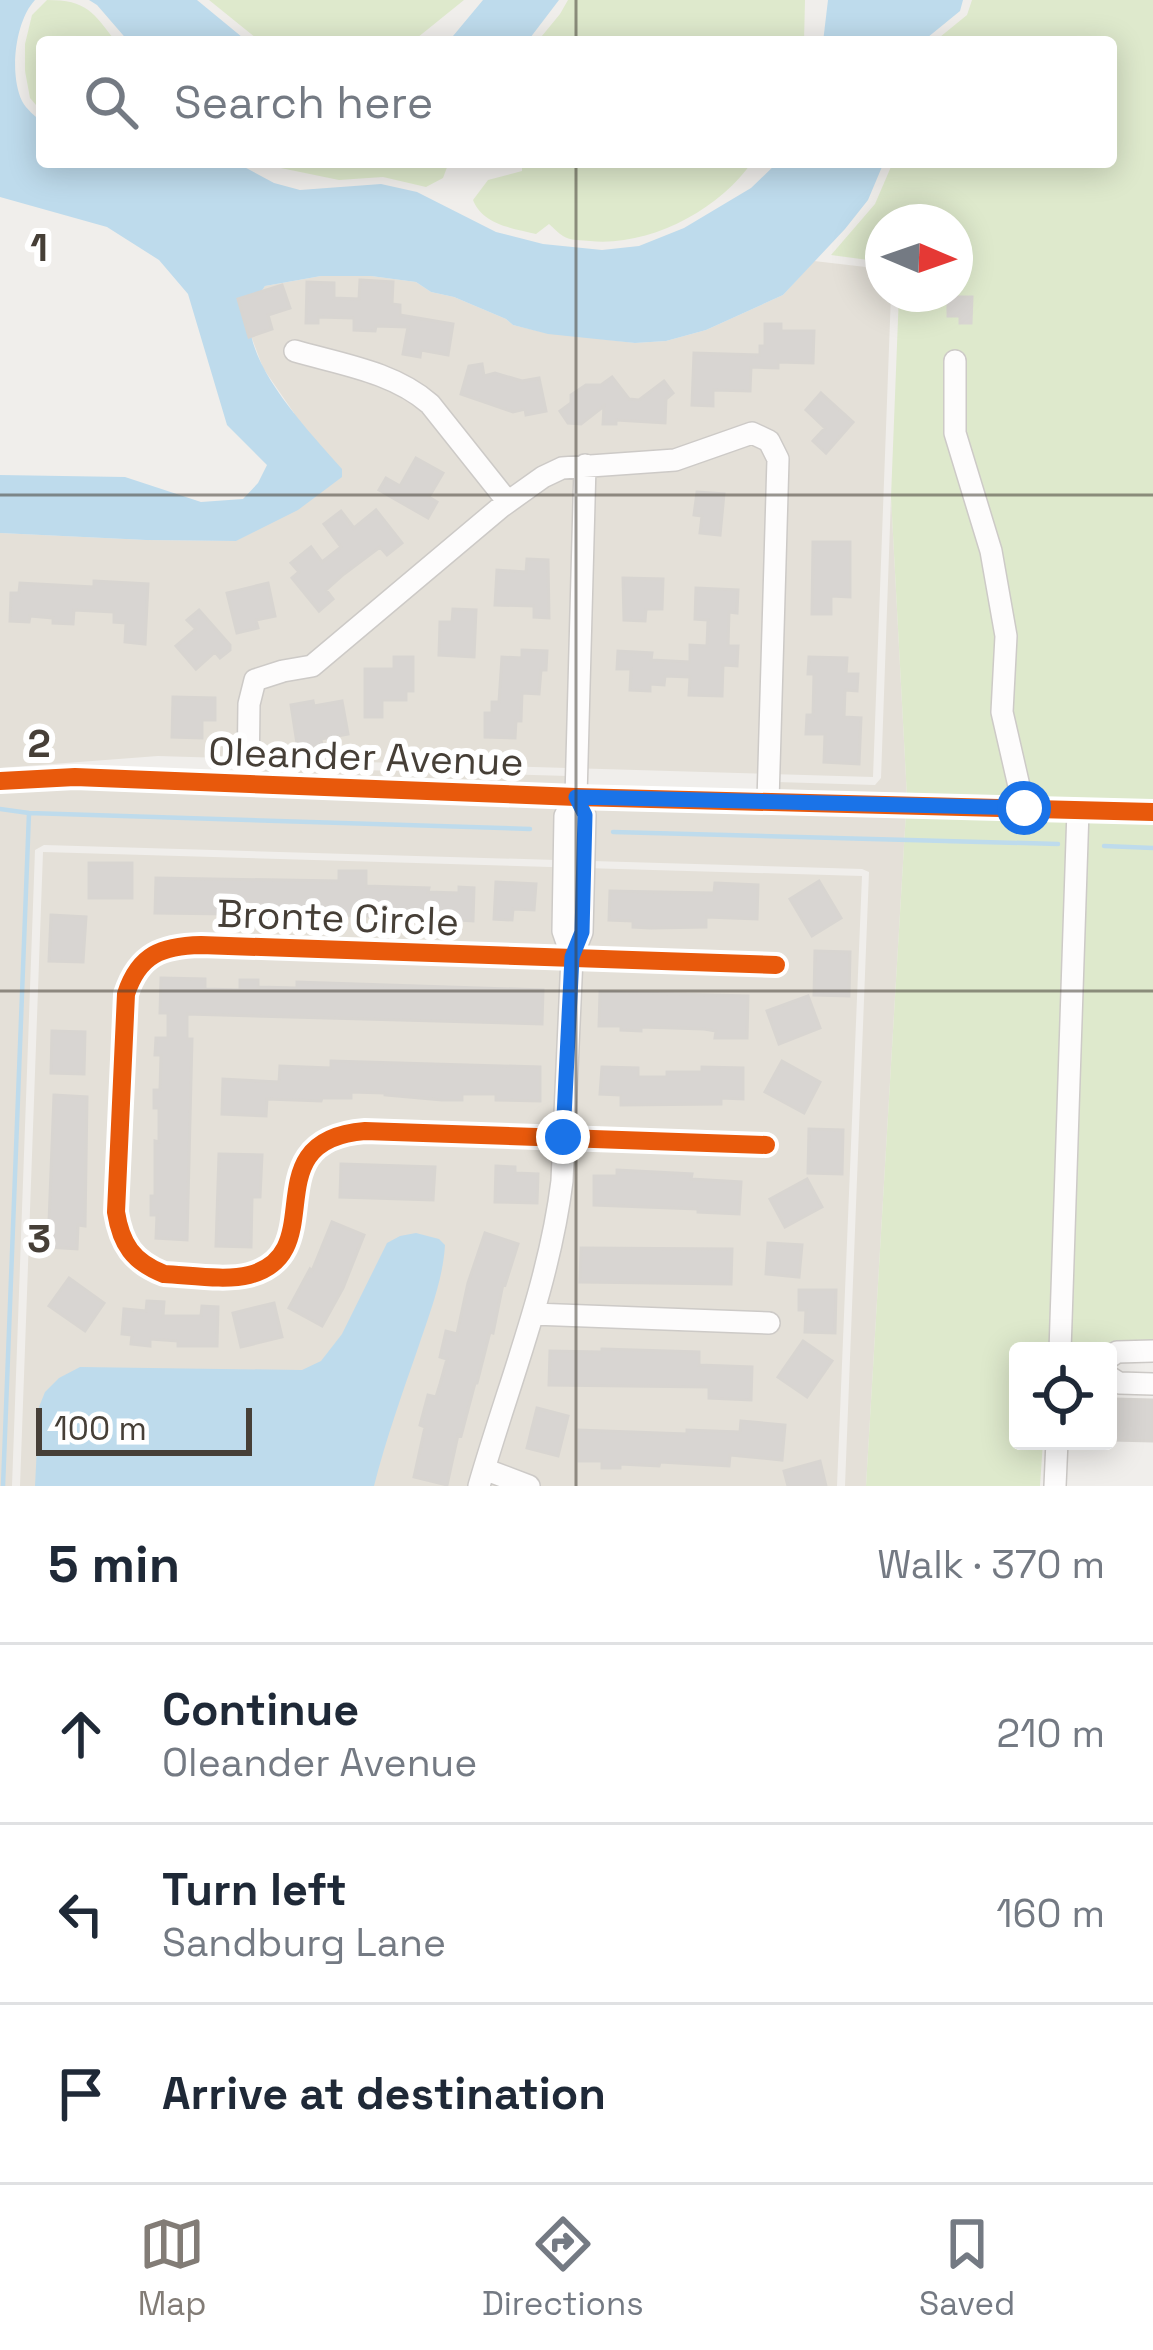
<!DOCTYPE html>
<meta charset="utf-8">
<style>
:root{--surface:#fff;--page:#f6f6f7;--text:#1f2937;--muted:#747a83;--line:#e0e1e3;--accent:#827c76}
body{margin:0;font-family:"Space Grotesk",sans-serif;background:var(--page);color:var(--text)}
.controls{position:absolute;right:36px;bottom:36px;display:grid;overflow:hidden;border-radius:12px;box-shadow:0 6px 30px #0003}
.controls button{width:108px;height:108px;display:grid;place-items:center;padding:0;border:0;border-bottom:3px solid var(--line);background:var(--surface);color:var(--text);font:60px sans-serif}
.compass{position:absolute;left:865px;top:204px;width:108px;height:108px;border-radius:50%;background:var(--surface);box-shadow:0 6px 30px #0003;rotate:92deg}
.scale{position:absolute;left:36px;bottom:30px;width:216px;box-sizing:border-box;padding-left:12px;border:6px solid #463f37;border-top:0;font-size:33px;line-height:42px;white-space:nowrap;color:#463f37;-webkit-text-stroke:9px #fff;paint-order:stroke}
.stop{position:absolute;width:36px;height:36px;margin:-27px;border:9px solid #1a73e8;border-radius:50%;background:#fff}
.stop.end{background:#1a73e8;border-color:#fff;box-shadow:0 3px 12px #0008}
.list{margin:0;padding:0;list-style:none}
h2{display:flex;justify-content:space-between;align-items:center;height:156px;margin:0;padding:0 48px;font-size:51px}
h2 small{font-size:39px;font-weight:400;color:var(--muted)}
.list li{display:grid;grid-template-columns:78px 1fr auto;gap:36px;align-items:center;box-sizing:border-box;height:180px;padding:0 48px;border-top:3px solid var(--line)}
.list b{display:block;font-size:45px;white-space:nowrap}
.list p{margin:0;font-size:39px;white-space:nowrap;color:var(--muted)}
.list em{font-size:39px;font-style:normal;color:var(--muted)}
.icon{flex:none;width:66px;height:66px;fill:none;stroke:currentColor;stroke-width:2;stroke-linecap:round;stroke-linejoin:round}
.map{position:relative;flex:none;width:1153px;height:1486px;overflow:hidden}
.search{position:absolute;background:var(--surface);box-shadow:0 6px 30px #0003;left:36px;right:36px;top:36px;height:132px;display:flex;align-items:center;gap:30px;box-sizing:border-box;padding:0 42px;border-radius:12px;color:var(--muted);font-size:45px}
.sheet{height:696px;background:var(--surface)}
nav{display:flex;justify-content:space-around;align-items:center;box-sizing:border-box;height:168px;border-top:3px solid var(--line);background:var(--surface);font-size:33px;color:var(--muted)}
nav a{display:grid;justify-items:center;gap:6px}
nav .on{color:var(--accent)}
.map>svg:first-child{display:block}
.residential{fill:#e4e0d8}
.green{fill:#dee9cc}
.water{fill:#bedbec}
.lines{fill:none;stroke-linecap:round;stroke-linejoin:round}
.stream{stroke:#bedbec;stroke-width:4.5}
.building{fill:#d8d5d2;stroke:#d8d5d1;stroke-width:3}
.minor-casing{stroke:#cdcac7;stroke-width:24}
.minor{stroke:#fdfcfc;stroke-width:21}
.cycleway-casing{stroke:#fff;stroke-width:26}
.cycleway{stroke:#e8590c;stroke-width:18}
.route{stroke:#1a73e8;stroke-width:15}
.grid{fill:none;stroke:#463f37;stroke-width:3;stroke-opacity:0.55}
.labels{text-anchor:middle;stroke-width:12;stroke-linejoin:round;paint-order:stroke}
.street-label{font-size:39px;fill:#463f37;stroke:#fff}
.grid-label{font-size:39px;text-anchor:middle;font-weight:bold;fill:#463f37;stroke:#fff;stroke-width:12;stroke-linejoin:round;paint-order:stroke}
</style>
<div class="map">
<svg width="1153" height="1486" viewBox="0 0 1153 1486">
<rect width="100%" height="100%" fill="#f0eeeb"/>
<path class="residential" d="M814,261L883,269V294H891L873,777L158,756L0,768V533L146,540L236,541L294,413L263,368L250,333L252,304L265,286L321,276H371L416,282L431,292L454,297L506,319L513,325L542,332L635,343L666,341L706,330L783,295Z
M891,497L907,797L777,794V782L875,785L881,778Z
M257,767L568,776V789L257,776Z
M75,785L563,804L556,860L44,845L35,850L12,1486H0V789Z
M590,805L906,812L866,1486H845L869,872L862,869L592,861Z
M43,852L862,876L837,1486H20Z"/>
<path class="green" d="M47,0C87,0 93,12 116,42H42V112L30,98L25,71V44L32,15Z
M209,0H464L412,42H261Z
M568,0H805L804,42H537L560,14Z
M972,0H1153V805L1031,801L1011,711L964,432L963,353L947,354V433L983,552L998,637L1014,800L907,797L891,497L899,294H955V222H883V262L831,255L875,204L893,162H1111V42H941L940,37L967,15Z
M252,162H449L443,178L426,187L383,177L339,180Z
M522,162H752C719,210 649,247 590,241C582,240 570,241 563,236C558,233 554,228 549,224L536,234C512,228 483,225 473,200L488,180L522,171Z
M906,812L1153,820V1359L1108,1351H1018V1441H1043L1040,1486H866Z"/>
<path class="water" d="M0,0H35C15,21 9,74 22,101C26,109 36,117 42,122V162H235L274,183L300,190L381,184L417,192L496,232L543,244L602,250L639,246L684,228L751,188L778,162H884L868,200L845,229L783,295L706,330L666,341L635,343L548,334L513,325L506,319L454,297L431,292L416,282L371,276H321L265,286C262,291 257,296 254,301C230,352 311,433 342,469V477L298,510L236,541L146,540L0,533V475L125,477L201,502L243,499L258,483L267,465L227,425L188,294L159,260L107,227L0,197Z
M89,0H197L248,42H129L97,5Z
M483,0H559L527,42H448Z
M828,0H963L960,11L922,42H823Z
M416,1233L439,1239L445,1245C443,1280 429,1315 418,1348C402,1394 386,1439 374,1486H35L39,1407L45,1392L59,1378L80,1367L302,1370L321,1361L342,1334L387,1243L400,1236Z"/>
<g class="lines">
<path class="stream" d="M0,809L29,813L530,829
M613,832L1058,844
M1104,846L1153,848
M3,1486L29,813"/>
</g>
<path class="building" d="M360,280L393,282L392,304L400,305V315L453,324L448,355L421,350L420,357L403,354L408,327L376,326L375,331L354,330V318L318,317V323H306L307,282L334,283V298L359,299Z
M282,285L290,308L268,315L272,329L249,337L238,299Z
M948,297H972L971,323H960V316H948Z
M765,324H781V331H814L813,363L778,362V368L751,367L750,391L713,390V406L692,405L694,353L760,355V346H765Z
M482,364L484,376L495,373L522,381L539,378L546,411L526,415L525,409L513,412L461,394L469,366Z
M612,377L629,399L639,400L664,381L673,393L666,399L665,423L616,420V424H603L604,406L581,424L568,423L560,411L571,403V395L586,385H601Z
M821,393L853,422L826,453L813,441L825,428L806,410Z
M416,458L443,473L429,497L437,502L428,518L379,490L386,478L400,486Z
M697,492L724,494L720,535L700,533L702,516L694,515Z
M376,510L402,543L387,555L380,547L344,574L326,590L333,599L319,611L292,578L299,572L291,563L311,547L322,562L341,547L324,524L341,511L354,528Z
M813,542H850V597L831,596V614H812Z
M527,559L548,560L549,618L534,617V606L495,605L497,570L526,572Z
M623,578L663,579L662,609H646L645,621L624,620Z
M94,581L148,584L145,644L125,642L126,623L114,622V612L74,610L73,624L53,623V618L30,616L29,622L10,621L11,593H19L20,583L94,587Z
M268,583L275,616L256,620L258,628L237,633L227,593Z
M696,588L738,590L737,613L729,612L728,646H738L737,666L723,665L722,696L689,695L690,677L665,676L664,685L650,684V691L630,690L631,669H617L618,651L652,653L651,660L690,662V645L707,646L708,620L695,619Z
M453,609L476,610L474,657L439,655L440,622H452Z
M199,610L230,645V650L220,658L215,652L196,669L176,646L196,629L187,620Z
M522,650L547,651L546,670H541L539,694L522,693L521,721H516L515,738L485,737V713H492V702H499L502,657L522,658Z
M394,657H413V691H406V700H382V717H365V669H394Z
M809,657L847,658L846,674H858L857,691L845,690L844,717L861,718L859,764L824,762L825,734H806L807,715H813L814,674H808Z
M173,697L215,698V720H202V738L172,737Z
M313,701L314,706L342,701L348,734L321,739L322,746L298,750L291,705Z
M89,863H132V898H89Z
M339,871H366V886L429,888L428,892L459,893V887L474,888L473,921L439,919L440,914L418,913L417,917L266,914V904H229V914L155,913L156,878L339,881Z
M819,881L841,918L812,936L790,899Z
M496,882L536,884L534,910L513,909L512,920L494,919Z
M715,883L758,885L757,919L706,917V927L651,928L633,927V921L609,920L610,891L714,893Z
M51,915L86,917L83,962L49,961Z
M815,951L850,952L849,996L814,995Z
M161,978L205,979V989L240,990V980H258V987L297,988V982L543,990L542,1024L187,1014V1039H192L187,1240L156,1238L157,1215H151V1196H155V1141L159,1142V1108H154V1090H160L161,1055H155L156,1038H168V1013H160Z
M600,992L748,996L747,1038H715L716,1031L704,1029L641,1027V1031L621,1030V1026H599Z
M808,996L820,1028L779,1044L767,1011Z
M52,1031L85,1032L84,1074L51,1073Z
M331,1061L540,1067V1101L496,1100V1094H462V1100H442L385,1095V1093L351,1092V1098H322L321,1101L267,1099L266,1116L222,1114L223,1079L279,1082L280,1066L331,1068Z
M782,1061L820,1082L804,1113L765,1092Z
M602,1067L638,1068V1077H667V1072H702V1067L743,1068V1099L721,1098V1104L621,1105V1095L600,1094Z
M54,1095L87,1097L85,1226L78,1225L77,1249L48,1247Z
M809,1129L843,1130L842,1174L808,1173Z
M219,1154L262,1155L260,1197H252L251,1247L216,1246Z
M341,1164L435,1167L433,1200L340,1197Z
M496,1166L515,1167V1173L538,1174L537,1203L495,1202Z
M617,1170L692,1174L691,1179L741,1182L739,1214L698,1212V1209L594,1205V1176H617Z
M807,1179L822,1207L785,1227L770,1199Z
M332,1222L364,1235L343,1288L322,1326L289,1308L310,1269L312,1271Z
M485,1233L518,1244L505,1285L503,1284L493,1333L490,1332L477,1383H475L461,1436L458,1435L447,1485L414,1477L425,1427L420,1425L428,1395L436,1397L440,1384L447,1359L440,1357L446,1331L457,1334L468,1283Z
M768,1243L802,1245L799,1277L766,1274Z
M581,1248L732,1249L731,1284L580,1282Z
M69,1278L104,1303L85,1331L49,1306Z
M799,1290H836L835,1333L805,1332L806,1310H799Z
M147,1301L164,1302L163,1316H201L202,1306L218,1307L217,1346H178V1341L150,1339V1346L131,1344L132,1335L122,1334L124,1309L146,1311Z
M274,1303L282,1337L241,1347L233,1313Z
M803,1341L832,1361L807,1397L778,1377Z
M602,1349L699,1352V1365L752,1367L751,1400L709,1398V1387L549,1385L550,1351L602,1352Z
M1114,1399L1153,1400L1152,1441L1113,1440Z
M537,1408L568,1416L558,1456L527,1448Z
M741,1421L785,1425L782,1460L730,1455L729,1466L660,1462L659,1466L620,1464V1468H602V1461H579V1430L687,1434V1430L740,1432Z
M820,1461L826,1486H788L784,1471Z"/>
<g class="lines">
<defs>
<path id="minor" d="M295,351C340,364 394,372 430,404L508,502
M955,361V433L991,551L1006,636L1002,712L1024,808
M0,781L75,777L576,797L1153,812
M248,783L249,704L255,680L283,671L312,666L501,507L543,477L562,468L675,460L752,433L769,441L778,459L768,801
M572,957L563,931L565,816L576,797
M766,1145L365,1131C250,1140 334,1253 249,1275C226,1281 188,1275 164,1274C133,1262 121,1244 116,1212L126,994C139,954 162,946 201,945L776,965
M533,1314L769,1323
M1060,1351L1078,810
M1108,1358L1117,1352L1153,1351
M1108,1376L1119,1383L1153,1384
M484,1469L529,1486
M479,1486C508,1385 549,1286 562,1181L572,957L582,932L585,815L576,797L585,465
M1055,1486L1057,1441"/>
</defs>
<use href="#minor" class="minor-casing"/>
<use href="#minor" class="minor"/>
<defs>
<path id="cycleway" d="M0,781L75,777L576,797L1153,812
M766,1145L365,1131C250,1140 334,1253 249,1275C226,1281 188,1275 164,1274C133,1262 121,1244 116,1212L126,994C139,954 162,946 201,945L776,965"/>
</defs>
<use href="#cycleway" class="cycleway-casing"/>
<use href="#cycleway" class="cycleway"/>
</g>
<g class="lines">
<path class="route" d="M563,1137L572,957L582,932L585,815L576,797L1024,808"/>
</g>
<path class="grid" d="M576,0V42M576,162V1486M0,495H1153M0,991H1153"/>
<g class="labels">
<g class="street-label">
<text transform="translate(366 756) rotate(2)" y="14">Oleander Avenue</text>
<text transform="translate(338 917) rotate(2)" y="14">Bronte Circle</text>
</g>
</g>
<g class="grid-label">
<text x="39" y="261">1</text>
<text x="39" y="757">2</text>
<text x="39" y="1252">3</text>
</g>
</svg>
<div class="controls">
<button><svg class="icon" aria-label="locate" viewBox="0 0 24 24"><circle cx="12" cy="12" r="6"/><path d="M12 2v4M12 18v4M2 12h4M18 12h4"/></svg></button>
</div>
<svg class="compass" viewBox="-18 -18 36 36"><path d="M0-13l5 13h-10z" fill="#e53935"/><path d="M0 13l5-13h-10z" fill="#747a83"/></svg>
<div class="scale">100 m</div>
<div class="stop" style="left:1024px;top:808px"></div>
<div class="stop end" style="left:563px;top:1137px"></div>
<div class="search"><svg class="icon" aria-label="search" viewBox="0 0 24 24"><circle cx="10" cy="10" r="6"/><path d="M15 15l6 6"/></svg>Search here</div>
</div>
<section class="sheet">
<h2>5 min<small>Walk · 370 m</small></h2>
<ul class="list">
<li><svg class="icon" aria-label="ahead" viewBox="0 0 24 24"><path d="M12 20V5M6 11l6-6 6 6"/></svg><div><b>Continue</b><p>Oleander Avenue</p></div><em>210 m</em></li>
<li><svg class="icon" aria-label="left" viewBox="0 0 24 24"><path d="M17 20v-9H6M10 6l-5 5 5 5"/></svg><div><b>Turn left</b><p>Sandburg Lane</p></div><em>160 m</em></li>
<li><svg class="icon" aria-label="arrive" viewBox="0 0 24 24"><path d="M6 21V4h12l-3 4 3 4H6"/></svg><div><b>Arrive at destination</b></div></li>
</ul>
</section>
<nav>
<a class="on"><svg class="icon" aria-label="map" viewBox="0 0 24 24"><path d="M3 6l6-2 6 2 6-2v14l-6 2-6-2-6 2zM9 4v14M15 6v14"/></svg>Map</a>
<a><svg class="icon" aria-label="directions" viewBox="0 0 24 24"><path d="M12 3l9 9-9 9-9-9zM9 14v-3h6M13 9l2 2-2 2"/></svg>Directions</a>
<a><svg class="icon" aria-label="saved" viewBox="0 0 24 24"><path d="M7 4h10v16l-5-4-5 4z"/></svg>Saved</a>
</nav>
